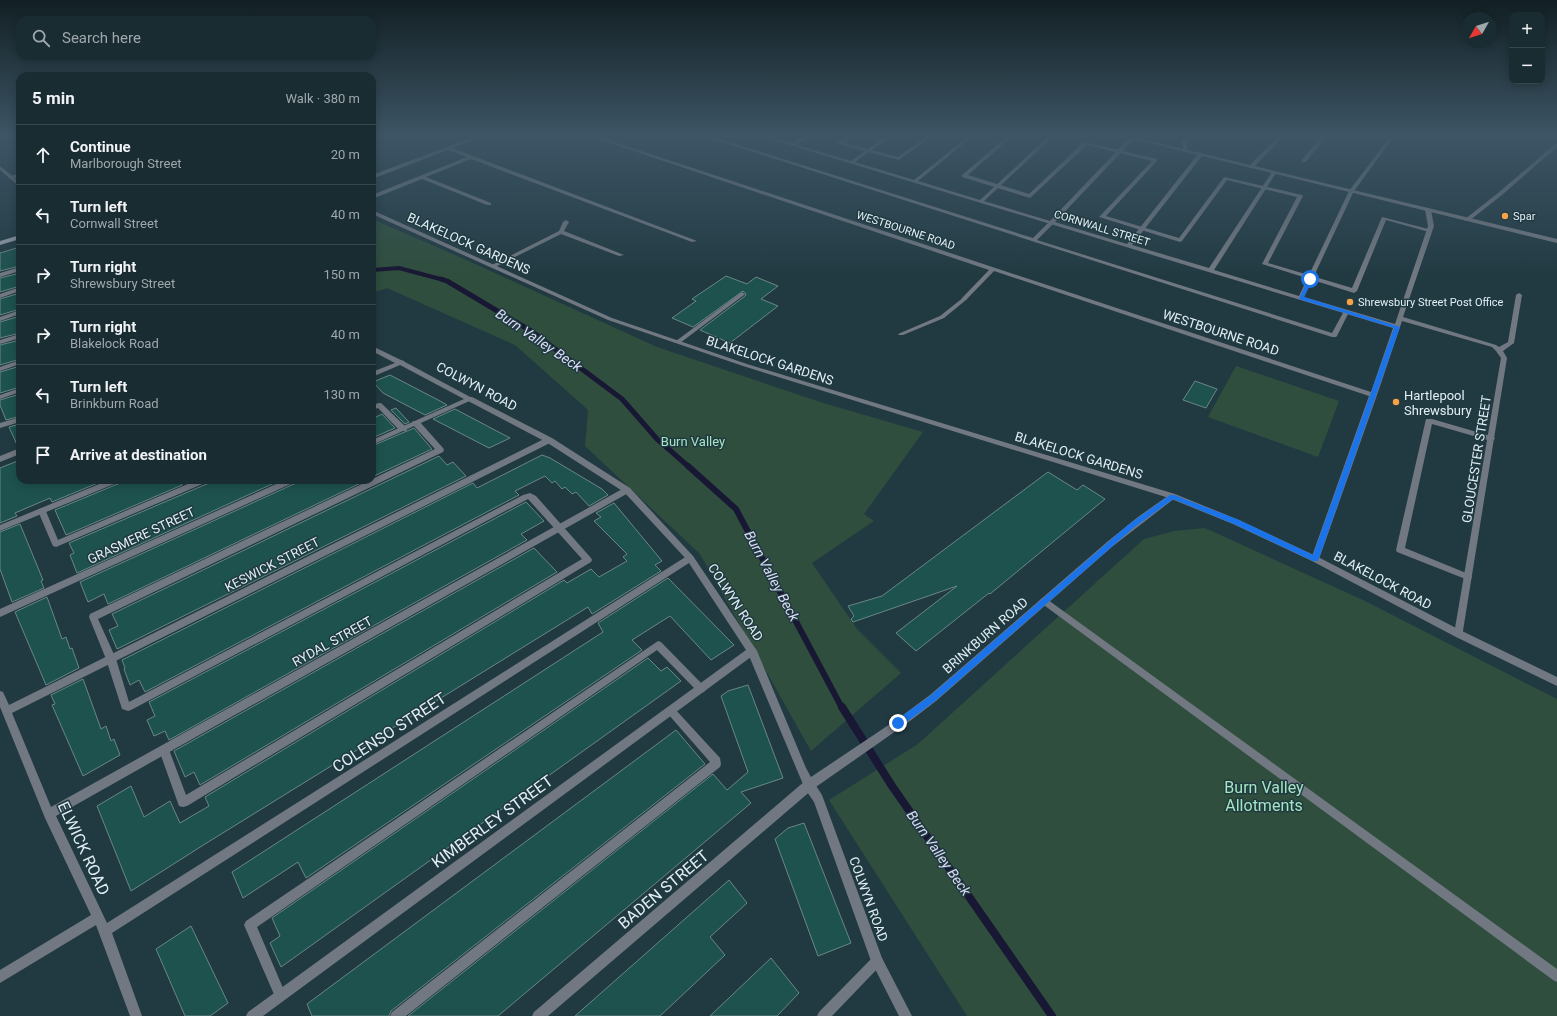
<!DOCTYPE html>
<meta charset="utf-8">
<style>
:root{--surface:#192c32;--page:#22343a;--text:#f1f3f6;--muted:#9fa7ac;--line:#37484d}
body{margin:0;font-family:Roboto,sans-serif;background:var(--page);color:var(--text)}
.controls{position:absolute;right:12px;top:12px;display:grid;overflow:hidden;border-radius:8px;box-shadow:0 2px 10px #0003}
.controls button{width:36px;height:36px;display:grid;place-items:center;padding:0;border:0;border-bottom:1px solid var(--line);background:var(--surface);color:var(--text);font:20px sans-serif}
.compass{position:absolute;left:1461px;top:12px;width:36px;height:36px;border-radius:50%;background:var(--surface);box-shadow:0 2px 10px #0003;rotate:231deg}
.stop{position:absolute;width:12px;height:12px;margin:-9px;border:3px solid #1a73e8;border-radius:50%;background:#fff}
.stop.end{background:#1a73e8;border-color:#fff;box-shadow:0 1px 4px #0008}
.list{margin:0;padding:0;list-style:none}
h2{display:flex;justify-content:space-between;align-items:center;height:52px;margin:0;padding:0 16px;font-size:17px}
h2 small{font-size:13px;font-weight:400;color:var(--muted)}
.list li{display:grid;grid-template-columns:26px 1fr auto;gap:12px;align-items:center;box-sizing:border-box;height:60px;padding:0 16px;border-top:1px solid var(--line)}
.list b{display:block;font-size:15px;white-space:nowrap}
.list p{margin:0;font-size:13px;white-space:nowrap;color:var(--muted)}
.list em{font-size:13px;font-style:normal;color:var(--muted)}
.icon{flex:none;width:22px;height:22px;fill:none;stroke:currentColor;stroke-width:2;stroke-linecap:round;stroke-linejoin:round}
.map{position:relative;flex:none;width:1557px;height:1016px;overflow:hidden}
.search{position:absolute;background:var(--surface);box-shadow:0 2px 10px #0003;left:16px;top:16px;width:360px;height:44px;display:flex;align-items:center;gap:10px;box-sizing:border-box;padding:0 14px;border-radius:12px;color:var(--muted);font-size:15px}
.panel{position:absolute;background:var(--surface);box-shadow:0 2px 10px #0003;left:16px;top:72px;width:360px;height:412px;border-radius:12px}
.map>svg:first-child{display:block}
.green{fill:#2f4e3d}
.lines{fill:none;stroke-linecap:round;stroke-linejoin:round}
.stream-far3{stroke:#181734;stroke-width:4}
.stream-far2{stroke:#181734;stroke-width:5}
.stream-far1{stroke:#181734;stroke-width:6}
.stream{stroke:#181734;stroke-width:8}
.building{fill:#1e524f;stroke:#698784}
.service{fill:#717881;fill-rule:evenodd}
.pedestrian{fill:#717881;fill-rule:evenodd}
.minor{fill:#717881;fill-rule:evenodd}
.tertiary{fill:#717881;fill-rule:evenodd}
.secondary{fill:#929daa;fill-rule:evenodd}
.route{fill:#1a73e8}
.poi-dot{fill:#f6a247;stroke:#213a42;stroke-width:1.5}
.labels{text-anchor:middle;stroke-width:3;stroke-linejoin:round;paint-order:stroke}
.far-poi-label{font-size:11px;fill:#e1eff5;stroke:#213a42;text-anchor:start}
.far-street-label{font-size:11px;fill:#e1eff5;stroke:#213a42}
.street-label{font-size:13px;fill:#e1eff5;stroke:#213a42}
.poi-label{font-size:13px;fill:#e1eff5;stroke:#213a42;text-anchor:start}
.park-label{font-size:13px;fill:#a4e6c0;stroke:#213a42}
.water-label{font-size:14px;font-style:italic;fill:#dbdcf5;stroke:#213a42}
.near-street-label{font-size:16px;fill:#e1eff5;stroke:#213a42}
.near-park-label{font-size:16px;fill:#a4e6c0;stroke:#213a42}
</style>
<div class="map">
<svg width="1557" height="1016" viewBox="0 0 1557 1016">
<rect width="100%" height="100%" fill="#213a42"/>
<path class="green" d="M372,219L462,258L657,347L820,402L923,432L864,514L874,521L812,563L857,629L901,673L811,751L700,554L585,446L588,410L515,345L387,288L372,293Z
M1236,366L1339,401L1318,457L1208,417Z
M1205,528L1365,601L1557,699V1016H967L829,800L918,744L1144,539L1174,531Z"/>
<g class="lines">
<path class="stream-far3" d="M372,270L399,268L444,280"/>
<path class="stream-far2" d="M441,279L447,281L531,331L622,399L657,439L689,467"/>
<path class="stream-far1" d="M688,466L736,509L842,708"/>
<path class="stream" d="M842,707L892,786L1052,1016"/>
</g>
<path class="building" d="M20,247V266L0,271V253Z
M20,273V286L0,292V278Z
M726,276L747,284L756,277L778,286L761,299L778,306L730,343L700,330L745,296L746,294L743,291L693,327L672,318L696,301L692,299Z
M20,293V309L0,315V299Z
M20,316V333L0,338V322Z
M20,340V359L0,365V345Z
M20,366V387L0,393V372Z
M390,375L442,402L447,405L425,415L383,393L373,382Z
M1195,381L1217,389L1206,408L1183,400Z
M20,394V416L6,420L0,405V400Z
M396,408L409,422L405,424L391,410Z
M455,409L489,427L510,438L489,448L433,419Z
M382,414L395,428L372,438V419Z
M20,424V447H18L9,427Z
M414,428L432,449L372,477V446Z
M542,455L550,458L602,489L608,495L589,506L576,492L572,494L565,487L562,489L555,481L552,483L545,476L515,491L519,495L145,692L139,680L130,685L124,669L125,668L122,660L473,483L477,488Z
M439,456L447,465L453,462L466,476L117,649L109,630L118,626L112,614Z
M20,460V480H105L52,502L50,498L15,513L17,516L0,523V468Z
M1048,472L1077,490L1083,485L1105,499L990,594L989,593L916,651L896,633L957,586L853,622L851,619L854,616L848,606L882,596Z
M121,480H179L182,485L66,535L55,510L120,483Z
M216,480H281L77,573L70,555L74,553L69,543Z
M297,480H367L108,604L104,594L88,602L80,582L296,483Z
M526,502L544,521L521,534L527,540L169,740L165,731L154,736L147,720L155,716L149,702Z
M614,503L662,561L655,565L661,571L592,614L588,607L205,844L131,891L97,806L131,786L144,817L170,801L180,823L209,806L205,797L564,580L567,583L591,569L599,577L627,561L623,557L627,554L594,521L601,517L596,513Z
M20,524L43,580L41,581L44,588L12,602L0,569V532Z
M534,548L557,572L200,785L194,772L185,777L174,751Z
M668,578L734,645L711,660L670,616L632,640L642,650L306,878L298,862L243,898L232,872L603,632L598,623Z
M47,597L62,639L66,637L70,649L72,648L79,668L46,685L15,612Z
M648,658L661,671L667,667L681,681L281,967L270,943L280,936L272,918Z
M83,679L101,729L106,726L111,741L114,739L120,755L83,776L52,705L55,704L51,695Z
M748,685L783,778L741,792L751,803L498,1016H408L713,774L727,790L748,772L721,696L728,691Z
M676,730L705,764L391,1011L389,1016H312L307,1004Z
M804,823L851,943L818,956L775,839L788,828Z
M729,880L747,903L710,937L725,955L660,1016H575Z
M191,926L228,1003L210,1016H185L156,949Z
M771,958L799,993L777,1016H710Z"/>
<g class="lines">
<path class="service" d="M697,134H704L1033,238L1049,222H1053V224L1037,240L1332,333L1344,311H1348L1349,312L1337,336L1336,337H1332Z
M850,134H855L844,143L898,157L930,134H935L899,160L838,144V142Z
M1010,134H1015L968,175L1029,194L1084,142L1157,159V161L1106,216L1179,238L1224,177L1302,195L1303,196L1268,263L1352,288L1382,217L1432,230L1429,232L1386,220L1357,291L1354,293L1262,264L1297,197L1227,180L1182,241L1180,242L1099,217L1152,161L1087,145L1030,198L962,177V175Z
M1323,134H1328L1306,162H1302V160Z
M20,173V176L11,179L8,177Z
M20,267V271L0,277V273Z
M742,292L745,294L744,295L680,343H676V341Z
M964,297L967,299L966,300L944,318L903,335H899L898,334L940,316Z
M20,310V314L0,321V317Z
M20,360V364L0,371V367Z
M379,403H381L406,427L407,429L406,431H400L378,408L372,410V405Z
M20,417V422L0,428V423Z
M1426,419H1432L1494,437L1495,439L1491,441L1432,424L1405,548L1471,575L1472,577L1471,579L1468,580L1397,552L1396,550Z
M413,421H419L443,448L444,450L443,452L98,619L116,659L129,702L523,495L530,493L536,496L591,558L592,560L591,562L187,806L183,807L179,806L159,750L160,747L164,745L168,747L186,795L582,559L528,499L131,710L128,711L122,709L106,659L89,617L90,614L435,449L413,425L412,423Z
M197,480H208L207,482L56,547L53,546L52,544L38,511L39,509H45L58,540Z
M1044,597L1557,969V982L1553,980L1041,603L1040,601L1041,599Z
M658,641L661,642L704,686L706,689L704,692L701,693L698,692L657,650L257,927L286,995L284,999L280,1001L276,999L244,925L246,921Z
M671,707L674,708L720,758L721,764L720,767L406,1016H390L392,1012L710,762L668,714L666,711L668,708Z"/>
<path class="pedestrian" d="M468,397H472L552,438L630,488L693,556L694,558L693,560H687L624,492L546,442L468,401L466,399Z
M752,647L755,648L757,651L806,768L813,781L822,795L882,958L912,1016H899L871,961L814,802L805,789L797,770L747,651L749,648Z"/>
<path class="minor" d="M583,134H590L1371,392L1393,328L754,134H761L792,143L808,134H813L797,145L851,161L889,134H894L855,162L914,180L971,134H976L918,181L980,200L1051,134H1056L984,201L1050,221L1130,137H1134V139L1055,222L1127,244L1198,154H1202V156L1132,245L1209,268L1272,172H1276V173L1214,270L1299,296L1349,191L1392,134H1396L1354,191L1304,297L1395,324L1428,226L1425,210L1428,208L1431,210L1434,226L1403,317L1496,345L1499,347L1508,342L1516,295L1519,293L1522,295L1514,343L1503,351L1507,358L1462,637L1459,638L1456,637L1454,634L1501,358L1496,351L1492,347L1402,321L1377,395L1319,559L1318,561H1312L1311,559L1369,396L994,271L966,300H962V298L989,270Z
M1186,134H1191L1187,142V151L1185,152L1183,151L1182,142Z
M1281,134H1286L1253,168H1249V166Z
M471,138H473V140L452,148L697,241L692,242L471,159L426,177L491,203V205H487L422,179L372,199V195L467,157L448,150L372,179V175Z
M1555,144H1557V147L1502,195L1469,221H1465V219L1498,193Z
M0,166L20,182V187L0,170Z
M566,220L569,222L564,231L624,255L619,256L561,234L495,267L490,266L559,231L563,222Z
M20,287V291L0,298V294Z
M20,334V338L0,344V340Z
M372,346L401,360L404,361L405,362L474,399L372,445V440L464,399L400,365L372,377V372L395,363L372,351Z
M20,388V392L0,399V395Z
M546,438H549L553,440L552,442L12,713L51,807L624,488H630L631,490L630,492L56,816L107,923L687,556H693L755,648L757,651L755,654L263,1016H246L248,1012L746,650L689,563L112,933L142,1016H130L96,925L0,983V970L91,915L45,818L0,707V691L3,692L9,705Z
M20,448V454L0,462V456Z
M109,480H120L119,482L0,531V525Z
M285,480H296L295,482L0,617V609Z
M1172,493L1176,496L1175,498L1113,546L936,701L906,724L813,789L548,1016H532L534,1012L805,781L899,718L930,695L1107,542L1138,517Z
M877,955L881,957L883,961L881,965L832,1016H817L819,1012L873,957Z"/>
<path class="tertiary" d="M1113,134H1121L1557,239V243Z
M372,210L612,318L747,364L1175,494L1239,520L1318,557L1462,631L1557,677V686L1456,637L1312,561L1233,524L1169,498L743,366L608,320L372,214Z"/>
<path class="secondary" d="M20,235V239L0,245V241Z"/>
</g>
<linearGradient id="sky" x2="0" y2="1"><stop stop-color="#122024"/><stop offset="0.49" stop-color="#3d5565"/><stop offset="1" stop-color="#3d5565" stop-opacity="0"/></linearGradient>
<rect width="1557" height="276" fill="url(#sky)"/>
<path class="route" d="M1310,277L1313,279L1304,297L1400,327L1318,561H1313L1234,524L1173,499L1132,529L935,701L901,726H895V721L930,696L1128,525L1170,495H1174L1239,520L1313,555L1394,328L1299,299L1308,279Z"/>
<g class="poi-dot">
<circle cx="1505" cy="216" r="4"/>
<circle cx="1350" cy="302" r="4"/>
<circle cx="1396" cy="402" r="4"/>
</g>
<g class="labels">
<g class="far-poi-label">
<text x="1513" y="220">Spar</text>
<text x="1358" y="306">Shrewsbury Street Post Office</text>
</g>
<g class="far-street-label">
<text transform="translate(1102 228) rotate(17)" y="4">CORNWALL STREET</text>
<text transform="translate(906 230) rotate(18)" y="4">WESTBOURNE ROAD</text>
</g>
<g class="street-label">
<text transform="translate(469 243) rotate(24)" y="5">BLAKELOCK GARDENS</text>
<text transform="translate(1221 332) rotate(18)" y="5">WESTBOURNE ROAD</text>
<text transform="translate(770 360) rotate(18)" y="5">BLAKELOCK GARDENS</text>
<text transform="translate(477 386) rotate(28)" y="5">COLWYN ROAD</text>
<text transform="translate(1079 455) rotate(17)" y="5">BLAKELOCK GARDENS</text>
<text transform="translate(1476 459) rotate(-81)" y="5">GLOUCESTER STREET</text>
<text transform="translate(141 535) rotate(-25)" y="5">GRASMERE STREET</text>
<text transform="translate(272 564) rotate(-27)" y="5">KESWICK STREET</text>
<text transform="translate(1383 580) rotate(28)" y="5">BLAKELOCK ROAD</text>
<text transform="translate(736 602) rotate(57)" y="5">COLWYN ROAD</text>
<text transform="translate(985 635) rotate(-41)" y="5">BRINKBURN ROAD</text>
<text transform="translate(332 641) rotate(-29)" y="5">RYDAL STREET</text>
<text transform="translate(869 899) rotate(70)" y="5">COLWYN ROAD</text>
</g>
<g class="poi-label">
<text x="1404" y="400">Hartlepool<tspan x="1404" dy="15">Shrewsbury</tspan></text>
</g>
<g class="park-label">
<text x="693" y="446">Burn Valley</text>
</g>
<g class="water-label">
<text transform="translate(539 340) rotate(34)" y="5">Burn Valley Beck</text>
<text transform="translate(772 576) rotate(62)" y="5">Burn Valley Beck</text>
<text transform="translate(939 853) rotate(55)" y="5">Burn Valley Beck</text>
</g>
<g class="near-street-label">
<text transform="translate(389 732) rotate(-33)" y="6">COLENSO STREET</text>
<text transform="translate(492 821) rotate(-36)" y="6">KIMBERLEY STREET</text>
<text transform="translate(84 848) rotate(65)" y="6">ELWICK ROAD</text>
<text transform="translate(663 889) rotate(-40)" y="6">BADEN STREET</text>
</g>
<g class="near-park-label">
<text x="1264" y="793">Burn Valley<tspan x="1264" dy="18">Allotments</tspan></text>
</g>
</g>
</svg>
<div class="controls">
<button>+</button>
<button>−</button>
</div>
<svg class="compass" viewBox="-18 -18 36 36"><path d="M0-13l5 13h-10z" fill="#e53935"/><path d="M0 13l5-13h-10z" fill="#9fa7ac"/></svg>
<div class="stop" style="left:1310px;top:279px"></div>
<div class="stop end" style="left:898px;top:723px"></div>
<div class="search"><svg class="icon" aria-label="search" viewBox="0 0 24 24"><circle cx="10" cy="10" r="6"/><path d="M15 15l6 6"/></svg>Search here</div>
<section class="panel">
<h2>5 min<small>Walk · 380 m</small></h2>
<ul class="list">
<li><svg class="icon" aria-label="ahead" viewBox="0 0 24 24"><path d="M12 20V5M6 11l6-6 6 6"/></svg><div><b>Continue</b><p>Marlborough Street</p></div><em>20 m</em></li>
<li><svg class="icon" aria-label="left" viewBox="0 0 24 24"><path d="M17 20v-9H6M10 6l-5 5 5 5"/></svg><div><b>Turn left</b><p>Cornwall Street</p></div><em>40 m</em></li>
<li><svg class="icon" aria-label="right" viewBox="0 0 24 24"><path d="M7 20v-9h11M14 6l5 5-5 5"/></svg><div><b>Turn right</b><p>Shrewsbury Street</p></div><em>150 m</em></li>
<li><svg class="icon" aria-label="right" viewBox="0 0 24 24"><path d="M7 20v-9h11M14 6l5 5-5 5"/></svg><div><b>Turn right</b><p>Blakelock Road</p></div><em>40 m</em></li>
<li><svg class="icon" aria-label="left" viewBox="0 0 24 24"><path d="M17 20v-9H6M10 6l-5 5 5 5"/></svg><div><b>Turn left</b><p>Brinkburn Road</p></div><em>130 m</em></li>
<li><svg class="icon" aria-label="arrive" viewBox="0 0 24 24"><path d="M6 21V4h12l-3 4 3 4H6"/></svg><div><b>Arrive at destination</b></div></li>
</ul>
</section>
</div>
